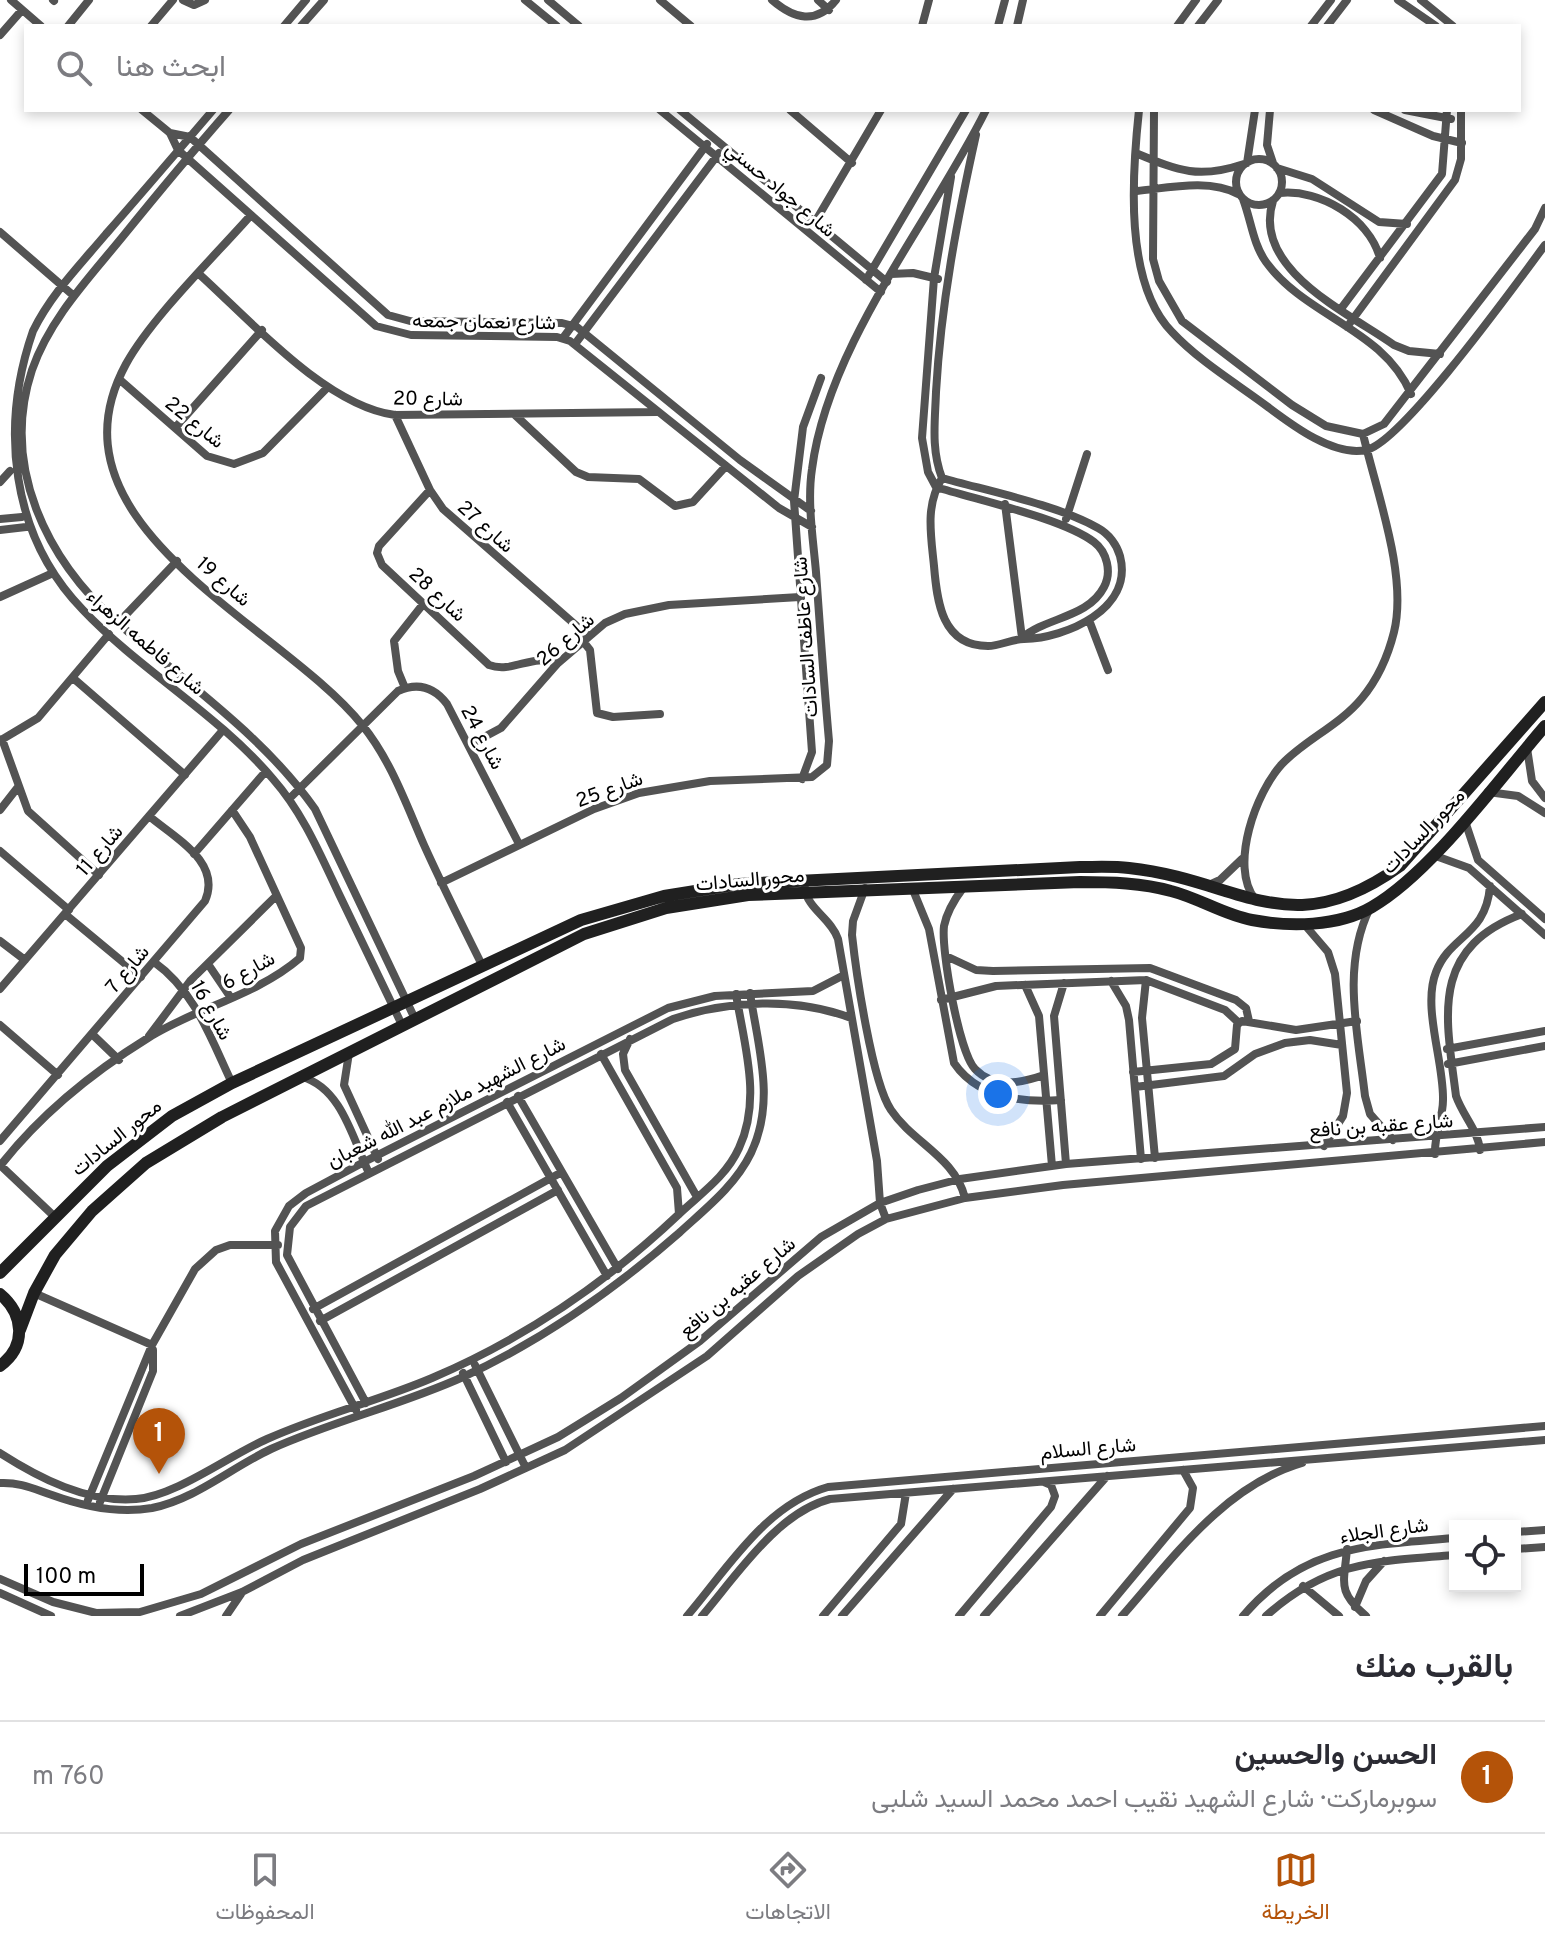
<!DOCTYPE html>
<html lang="ar">
<meta charset="utf-8">
<style>
:root{--surface:#fff;--page:#f2f2f3;--text:#2b2b33;--muted:#7c7c81;--line:#e1e1e2;--accent:#b45309}
body{margin:0;font-family:Overpass,Vazirmatn,sans-serif;background:var(--page);color:var(--text);direction:rtl}
.controls{position:absolute;right:24px;bottom:24px;display:grid;overflow:hidden;border-radius:0px;box-shadow:0 4px 12px #0003}
.controls button{width:72px;height:72px;display:grid;place-items:center;padding:0;border:0;border-bottom:2px solid var(--line);background:var(--surface);color:var(--text);font:40px sans-serif}
.scale{position:absolute;left:24px;bottom:20px;width:120px;box-sizing:border-box;padding-left:8px;border:4px solid #000;border-top:0;font-size:22px;line-height:28px;white-space:nowrap;color:#000;-webkit-text-stroke:6px #fff;paint-order:stroke}
.you{position:absolute;left:998px;top:1094px;width:28px;height:28px;margin:-20px;border:6px solid #fff;border-radius:50%;background:#1a73e8;box-shadow:0 0 0 12px #1a73e833}
.badge{display:grid;place-items:center;width:52px;height:52px;border-radius:50%;background:var(--accent);color:#fff;font-size:26px;font-weight:700}
.pin{position:absolute;translate:-50% -66px;filter:drop-shadow(0 2px 4px #0008)}
.pin::after{content:'';position:absolute;top:42px;width:28px;height:24px;background:inherit;clip-path:polygon(0 0,100% 0,50% 100%)}
.list{margin:0;padding:0;list-style:none}
h2{display:flex;justify-content:space-between;align-items:center;height:104px;margin:0;padding:0 32px;font-size:34px}
h2 small{font-size:26px;font-weight:400;color:var(--muted)}
.list li{display:grid;grid-template-columns:52px 1fr auto;gap:24px;align-items:center;box-sizing:border-box;height:112px;padding:0 32px;border-top:2px solid var(--line)}
.list b{display:block;font-size:30px;white-space:nowrap}
.list p{margin:0;font-size:26px;white-space:nowrap;color:var(--muted)}
.list em{font-size:26px;font-style:normal;color:var(--muted)}
.icon{flex:none;width:44px;height:44px;fill:none;stroke:currentColor;stroke-width:2;stroke-linecap:round;stroke-linejoin:round}
.map{position:relative;flex:none;width:1545px;height:1616px;overflow:hidden;direction:ltr}
.search{position:absolute;background:var(--surface);box-shadow:0 4px 12px #0003;left:24px;right:24px;top:24px;height:88px;display:flex;align-items:center;gap:20px;box-sizing:border-box;padding:0 28px;border-radius:0px;color:var(--muted);font-size:30px}
.sheet{height:216px;background:var(--surface)}
nav{display:flex;justify-content:space-around;align-items:center;box-sizing:border-box;height:112px;border-top:2px solid var(--line);background:var(--surface);font-size:22px;color:var(--muted)}
nav a{display:grid;justify-items:center;gap:4px}
nav .on{color:var(--accent)}
.map>svg:first-child{display:block}
.lines{fill:none;stroke-linecap:round;stroke-linejoin:round}
.street{stroke:#535353;stroke-width:8}
.secondary{stroke:#202020;stroke-width:12}
.labels{text-anchor:middle;stroke-width:6;stroke-linejoin:round;paint-order:stroke}
.street-label{font-size:20px;fill:#000;stroke:#fff}
</style>
<div class="map">
<svg width="1545" height="1616" viewBox="0 0 1545 1616">
<rect width="100%" height="100%" fill="#fff"/>
<g class="lines">
<path class="street" d="M11,0L41,26
M53,0L54,1
M183,0L194,5L205,0
M525,0L557,26
M548,0L579,26
M660,0L691,26
M772,0C794,19 816,25 836,0
M818,0L829,10
M1398,0L1436,26
M1421,0L1453,26
M68,26L89,0
M151,26L173,0
M284,26L306,0
M301,26L324,0
M922,26L929,0
M998,26L1005,0
M1017,26L1023,0
M1177,26L1196,0
M1198,26L1218,0
M1311,26L1331,0
M1327,26L1347,0
M0,35L22,10
M142,110L170,133L178,150L376,326L411,335L557,337L570,341L779,508L812,527
M213,110C177,152 142,193 106,234C80,265 51,294 33,331C0,426 10,535 83,610C141,671 218,714 273,779C303,813 320,854 339,894C360,938 381,981 402,1025
M229,110C193,151 158,193 124,235C90,277 50,318 32,370C0,467 47,560 118,623C186,684 262,734 315,809L415,1019
M660,110L881,292
M680,110L887,282
M790,110L852,163
M1139,110C1132,175 1124,283 1172,332C1199,361 1236,383 1268,407C1292,425 1334,457 1366,450C1402,443 1518,281 1545,245
M1154,110L1153,259L1159,281L1182,321L1292,405L1326,426L1363,434L1384,424L1535,229L1545,208
M1270,110L1267,145L1273,163
M1374,110L1433,136L1462,143
M1405,110L1451,119
M170,133L190,137L388,315L410,321L562,323L577,327L740,460L811,511
M1138,154C1179,171 1199,179 1244,164
M1236 182a23 23 0 1 1 46 0a23 23 0 1 1-46 0Z
M1247,163L1255,110
M1277,168L1312,179L1379,222L1407,224
M951,177L934,278L922,438L928,472L936,487C977,500 1062,518 1094,542C1107,552 1112,572 1104,587C1088,618 1046,617 1022,638
M1137,191C1167,188 1210,178 1238,194
M1280,193C1320,189 1369,218 1380,258
M1243,199C1251,220 1253,244 1266,262C1306,317 1384,329 1411,394
M1273,201C1251,269 1349,313 1394,345L1409,351L1440,354
M251,215C214,257 152,317 126,364C38,526 282,624 363,726C391,761 406,804 424,845C442,885 462,925 482,965
M815,222L881,110
M0,232L74,296
M199,274C250,320 326,406 395,415L657,412
M891,274L913,273L938,279
M866,280L966,110
M1340,310L1442,174L1447,110
M1347,327L1455,180L1461,159V110
M563,338L707,144
M575,344L719,153
M119,379L207,456L234,464L263,453L327,388
M514,414L576,472L588,477L639,479L675,506L693,502L726,466
M395,415L430,490L443,509L587,635
M175,428L262,330
M942,478C925,506 931,535 934,566C937,602 942,646 988,646C1000,646 1012,639 1024,639C1066,638 1134,609 1120,556C1117,545 1109,534 1098,528C1058,505 988,491 942,478C931,449 935,422 936,392C941,304 957,220 976,135
M0,482L10,471
M430,490L379,546L377,553L382,565L489,665C513,674 534,652 557,664
M1005,504L1022,638
M0,519L22,517
M1066,519L1087,454
M0,530L26,527
M0,597L53,573
M1089,620L1108,670
M118,623L177,561
M582,640L590,650L597,713L613,717L660,714
M73,678L185,775
M405,688L398,671L394,641L424,603
M2,739L28,811L99,875
M1,740L38,718L109,634
M471,744L501,728L557,664L605,623L625,614L669,605L800,597
M1527,748L1532,781L1545,798
M802,779L812,752L794,501L803,427L821,378
M1488,792L1518,796L1545,813
M289,799L398,691C418,682 434,687 447,704L519,844
M0,810L18,787
M1465,821L1478,860L1545,919
M0,851L69,910
M194,854L266,771
M1433,855L1469,868L1545,935
M441,883L594,809L639,793L710,781L812,777L827,765L829,741C824,685 820,628 816,572C813,538 807,502 812,469C828,344 931,221 986,110
M1209,885L1220,880L1242,859
M805,888C807,909 831,918 838,939L877,1161L880,1203L886,1219
M865,888L853,921L852,935C856,972 872,1082 891,1110C913,1143 955,1157 965,1198
M963,888C954,900 947,911 944,926C941,950 959,1052 975,1069C994,1089 1021,1083 1044,1075
M913,890L929,929L954,1063C977,1097 1021,1103 1061,1100
M1255,899C1229,866 1256,792 1282,764C1306,739 1339,726 1362,698C1377,680 1388,656 1394,632C1408,575 1376,491 1363,434
M1370,908C1341,966 1358,1034 1365,1096L1370,1114L1393,1140
M65,914L141,977
M1304,924L1328,952L1335,974L1347,1093L1343,1116L1324,1146
M0,941L25,960
M946,956L976,970L993,971L1150,968L1236,1000L1246,1008L1249,1021
M154,962C195,991 211,1039 232,1083
M208,964L231,998
M1146,980L1142,1018L1155,1158
M1111,981L1126,1006L1129,1020L1141,1159
M1064,983L1054,1016L1066,1164
M1025,985L1039,1016L1052,1166
M0,989L223,730
M941,1000L996,986L1146,980L1225,1010L1239,1023
M0,1025L58,1075
M93,1035L119,1060
M149,1036L191,980L276,896
M630,1039L623,1054L625,1070L697,1197
M1447,1049L1545,1031
M349,1053L344,1085L378,1159
M601,1054L677,1188L679,1214
M1448,1064L1545,1046
M1133,1072L1211,1064L1235,1049L1237,1025L1242,1021L1296,1030L1357,1021
M302,1077C342,1088 353,1140 369,1173
M1135,1087L1224,1076L1255,1054L1285,1043L1310,1040L1342,1045
M518,1096L618,1269
M507,1102L607,1276
M0,1141L205,901C222,862 175,838 149,816
M1480,1150C1478,1130 1463,1116 1456,1096C1446,1017 1429,949 1522,914
M1435,1154C1434,1135 1443,1119 1443,1100C1444,1062 1422,1007 1436,972C1450,935 1486,936 1490,886
M0,1165L56,1218
M0,1166C40,1115 93,1072 148,1038C195,1008 256,996 300,958L301,948L250,837L232,810
M34,1293L152,1345
M313,1309L562,1172
M320,1321L558,1190
M475,1365L526,1468
M463,1373L506,1462
M366,1403L287,1255L290,1227L306,1206L673,1019C729,1000 796,997 851,1018
M356,1410L276,1262L275,1231L289,1206L306,1193L364,1162L668,1008L715,996L813,991L844,975
M0,1453C39,1478 87,1503 136,1499C176,1496 228,1456 267,1439C320,1415 378,1401 432,1378C523,1339 606,1283 678,1215C700,1194 726,1177 739,1148C762,1099 744,1044 736,994
M0,1483C20,1482 34,1489 52,1495C85,1507 118,1514 152,1508C196,1499 232,1467 271,1449C333,1421 401,1405 463,1377C541,1341 615,1289 679,1233C705,1209 735,1186 751,1153C776,1101 758,1047 750,993
M88,1500L152,1345L195,1269L216,1250L230,1245H278
M100,1502L153,1371V1350
M1515,1532L1545,1530
M1347,1549C1344,1584 1337,1591 1366,1616
M1515,1549L1545,1547
M0,1579L53,1602L96,1613L140,1612L201,1594L301,1544L474,1476L558,1437L621,1398L700,1341L821,1237L880,1203L918,1190L960,1179L1066,1164L1545,1127
M1303,1586L1339,1616
M0,1593L51,1616
M1355,1607L1366,1581L1384,1561
M180,1616L242,1592L303,1560L480,1489L565,1450L707,1356L798,1276L858,1234L886,1219L965,1198L1063,1185L1545,1142
M226,1616L241,1594
M687,1616C728,1568 765,1505 828,1487L1545,1426
M702,1616C736,1576 778,1512 830,1499L1545,1440
M823,1616L901,1524L906,1493
M842,1616L953,1489
M959,1616L1051,1507L1055,1496L1051,1485L1044,1482
M984,1616L1107,1476
M1100,1616L1190,1508L1193,1488L1183,1470
M1122,1616C1173,1558 1224,1486 1302,1463
M1243,1616C1303,1545 1370,1545 1455,1538
M1266,1616C1327,1561 1377,1561 1455,1555"/>
<path class="secondary" d="M0,1273L107,1166L172,1116L232,1083L581,920L664,896L739,884L1080,867C1096,867 1113,866 1129,868C1241,880 1289,946 1400,866L1545,702
M0,1294C24,1314 27,1346 0,1366
M20,1330L34,1293L55,1255L92,1211L146,1163L222,1117L584,934L666,908L748,895L1080,882C1111,882 1142,883 1171,891C1199,898 1224,915 1252,920C1289,927 1338,927 1372,907C1431,873 1499,779 1545,726"/>
</g>
<g class="labels">
<g class="street-label">
<text transform="translate(781 189) rotate(40)" y="7">شارع جواد حسني</text>
<text transform="translate(484 321) rotate(1)" y="7">شارع نعمان جمعه</text>
<text transform="translate(428 398) rotate(1)" y="7">شارع 20</text>
<text transform="translate(195 422) rotate(39)" y="7">شارع 22</text>
<text transform="translate(486 526) rotate(42)" y="7">شارع 27</text>
<text transform="translate(224 581) rotate(41)" y="7">شارع 19</text>
<text transform="translate(438 594) rotate(43)" y="7">شارع 28</text>
<text transform="translate(805 637) rotate(-94)" y="7">شارع عاطف السادات</text>
<text transform="translate(565 639) rotate(-41)" y="7">شارع 26</text>
<text transform="translate(146 642) rotate(41)" y="7">شارع فاطمه الزهراء</text>
<text transform="translate(483 737) rotate(62)" y="7">شارع 24</text>
<text transform="translate(609 789) rotate(-20)" y="7">شارع 25</text>
<text transform="translate(1423 831) rotate(-46)" y="7">محور السادات</text>
<text transform="translate(99 850) rotate(-49)" y="7">شارع 11</text>
<text transform="translate(750 879) rotate(-5)" y="7">محور السادات</text>
<text transform="translate(127 969) rotate(-50)" y="7">شارع 7</text>
<text transform="translate(248 970) rotate(-29)" y="7">شارع 6</text>
<text transform="translate(212 1010) rotate(61)" y="7">شارع 16</text>
<text transform="translate(446 1102) rotate(-27)" y="7">شارع الشهيد ملازم عبد الله شعبان</text>
<text transform="translate(1381 1125) rotate(-4)" y="7">شارع عقبه بن نافع</text>
<text transform="translate(116 1137) rotate(-39)" y="7">محور السادات</text>
<text transform="translate(737 1287) rotate(-40)" y="7">شارع عقبه بن نافع</text>
<text transform="translate(1088 1448) rotate(-5)" y="7">شارع السلام</text>
<text transform="translate(1384 1530) rotate(-8)" y="7">شارع الجلاء</text>
</g>
</g>
</svg>
<div class="controls">
<button><svg class="icon" aria-label="locate" viewBox="0 0 24 24"><circle cx="12" cy="12" r="6"/><path d="M12 2v4M12 18v4M2 12h4M18 12h4"/></svg></button>
</div>
<div class="scale">100 m</div>
<div class="you"></div>
<div class="pin badge" style="left:159px;top:1474px">1</div>
<div class="search"><svg class="icon" aria-label="search" viewBox="0 0 24 24"><circle cx="10" cy="10" r="6"/><path d="M15 15l6 6"/></svg>ابحث هنا</div>
</div>
<section class="sheet">
<h2>بالقرب منك<small></small></h2>
<ul class="list">
<li><span class="badge">1</span><div><b>الحسن والحسين</b><p>سوبرماركت · شارع الشهيد نقيب احمد محمد السيد شلبى</p></div><em>760 m</em></li>
</ul>
</section>
<nav>
<a class="on"><svg class="icon" aria-label="map" viewBox="0 0 24 24"><path d="M3 6l6-2 6 2 6-2v14l-6 2-6-2-6 2zM9 4v14M15 6v14"/></svg>الخريطة</a>
<a><svg class="icon" aria-label="directions" viewBox="0 0 24 24"><path d="M12 3l9 9-9 9-9-9zM9 14v-3h6M13 9l2 2-2 2"/></svg>الاتجاهات</a>
<a><svg class="icon" aria-label="saved" viewBox="0 0 24 24"><path d="M7 4h10v16l-5-4-5 4z"/></svg>المحفوظات</a>
</nav>
